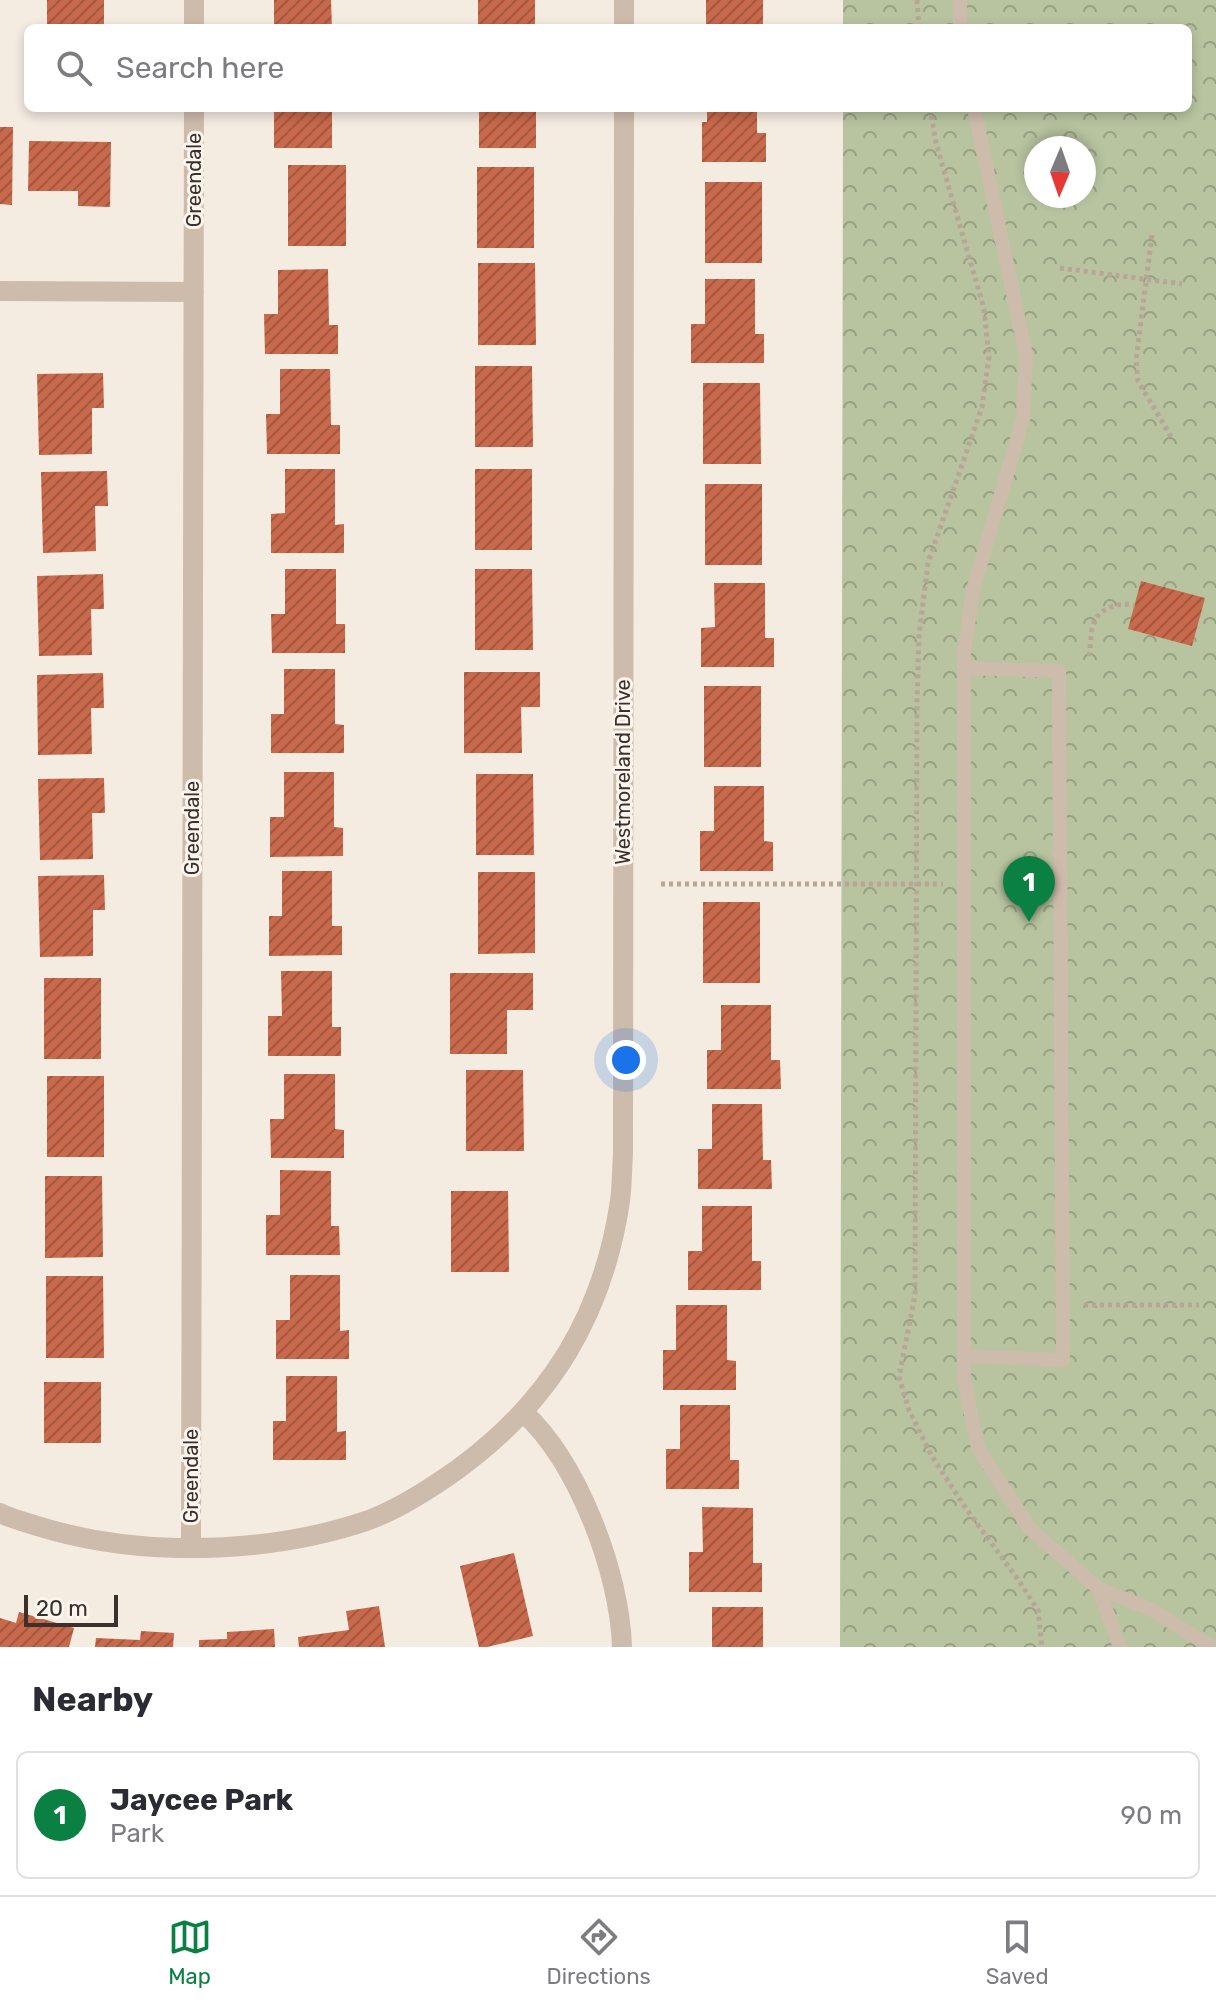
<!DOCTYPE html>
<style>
:root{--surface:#fff;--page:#f7f7f7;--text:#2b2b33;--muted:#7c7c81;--line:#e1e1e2;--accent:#0b8043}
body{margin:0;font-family:Rubik,sans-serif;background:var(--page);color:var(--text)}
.compass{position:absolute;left:1024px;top:136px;width:72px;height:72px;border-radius:50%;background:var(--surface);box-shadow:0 4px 12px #0003;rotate:182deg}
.scale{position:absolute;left:24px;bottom:20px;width:94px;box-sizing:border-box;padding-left:8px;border:4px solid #3b302b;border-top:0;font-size:22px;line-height:28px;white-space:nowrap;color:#3b302b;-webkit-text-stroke:6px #fbf5ee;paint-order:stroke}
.you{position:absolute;left:626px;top:1060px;width:28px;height:28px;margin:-20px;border:6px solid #fff;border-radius:50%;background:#1a73e8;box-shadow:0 0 0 12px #1a73e833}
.badge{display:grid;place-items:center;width:52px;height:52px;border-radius:50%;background:var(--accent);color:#fff;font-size:26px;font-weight:700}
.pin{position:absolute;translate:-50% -66px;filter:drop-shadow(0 2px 4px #0008)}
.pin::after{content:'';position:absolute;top:42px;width:28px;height:24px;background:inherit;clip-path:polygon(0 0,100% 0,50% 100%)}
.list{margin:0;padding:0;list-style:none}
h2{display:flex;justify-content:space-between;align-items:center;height:104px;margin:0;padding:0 32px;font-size:34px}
h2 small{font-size:26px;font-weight:400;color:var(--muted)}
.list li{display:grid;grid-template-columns:52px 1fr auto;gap:24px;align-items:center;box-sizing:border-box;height:128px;margin:0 16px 16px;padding:0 16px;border:2px solid var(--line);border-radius:12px}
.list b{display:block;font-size:30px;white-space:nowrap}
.list p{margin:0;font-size:26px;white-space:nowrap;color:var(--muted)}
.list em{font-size:26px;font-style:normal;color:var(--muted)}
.icon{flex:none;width:44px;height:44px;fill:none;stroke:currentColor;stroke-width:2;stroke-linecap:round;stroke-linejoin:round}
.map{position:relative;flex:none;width:1216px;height:1647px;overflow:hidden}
.search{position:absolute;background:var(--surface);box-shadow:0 4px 12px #0003;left:24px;right:24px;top:24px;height:88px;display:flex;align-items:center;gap:20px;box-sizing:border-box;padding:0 28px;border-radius:12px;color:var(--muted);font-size:30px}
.sheet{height:248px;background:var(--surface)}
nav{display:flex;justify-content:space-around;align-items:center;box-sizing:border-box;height:112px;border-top:2px solid var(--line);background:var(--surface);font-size:22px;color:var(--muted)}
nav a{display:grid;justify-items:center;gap:4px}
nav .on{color:var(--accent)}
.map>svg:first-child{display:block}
.forest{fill:url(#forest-crowns);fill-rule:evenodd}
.building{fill:url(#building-hatch)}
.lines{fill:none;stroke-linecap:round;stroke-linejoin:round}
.path{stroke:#b9a596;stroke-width:5;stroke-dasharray:4 4;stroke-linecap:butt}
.lane{stroke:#cdbbac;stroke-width:14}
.street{stroke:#cdbbac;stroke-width:20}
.labels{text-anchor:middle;stroke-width:6;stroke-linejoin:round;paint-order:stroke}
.street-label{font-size:20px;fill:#3b302b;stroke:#fbf5ee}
</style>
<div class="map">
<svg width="1216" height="1647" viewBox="0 0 1216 1647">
<defs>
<pattern id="forest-crowns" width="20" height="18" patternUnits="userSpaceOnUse" patternTransform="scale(2)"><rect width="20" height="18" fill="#b8c4a0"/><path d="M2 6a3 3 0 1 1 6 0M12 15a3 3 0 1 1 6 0" fill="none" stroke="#97a083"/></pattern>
<pattern id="building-hatch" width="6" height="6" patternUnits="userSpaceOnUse" patternTransform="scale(2)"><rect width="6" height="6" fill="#c8694b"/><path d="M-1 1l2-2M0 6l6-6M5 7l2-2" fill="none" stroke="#a4573f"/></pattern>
</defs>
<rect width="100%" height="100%" fill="#f4ebe1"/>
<path class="forest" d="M843,0H1216V1647H840L843,108H1188V28H843ZM1036,148H1084V196H1036Z"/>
<path class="building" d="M47,0H104V28H47Z
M274,0H331L332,28H274Z
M478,0H535V28H478Z
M706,0H763V28H706Z
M274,108H332V148H274Z
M479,108H536V148H479Z
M707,108H757V133H766V162H702V122H707Z
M0,127H13L12,205L0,204Z
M29,141L111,142L110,207L78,206V191H28Z
M288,165H346V246H288Z
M477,167H534V248H477Z
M705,182H762V263H705Z
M478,263H535L536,345H478Z
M328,269L329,325H338V354H265L264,314H278V270Z
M705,279H755V334H764V363H691V324H705Z
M475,366H532L533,447H475Z
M280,369H330L331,425H340V454H267L266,414H280Z
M103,373L104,408H92V454L39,455L37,374Z
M703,383H760L761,464H703Z
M285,469H335V525L344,524V553H271V514L285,513Z
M475,469H532V550H475Z
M107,471L108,506H95L96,551L43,553L41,472Z
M705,484H762V565H705Z
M285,569H336V624H345V653H272L271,614H285Z
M475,569H532L533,650H475Z
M103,574L104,609H91L92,655L39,656L37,576Z
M1141,581L1205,598L1192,646L1128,629Z
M714,583H765V638H774V667H701V628L715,627Z
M284,669H335V724L344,725V753H271V714H284Z
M464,672H540V707H521L522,753H464Z
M103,673L104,708H91L92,754L38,755L37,675Z
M704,686H761V767H704Z
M284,772H334V827L343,828V856L270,857V817H284Z
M476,774H533L534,855H476Z
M104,778L105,813H92L93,859L40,860L38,779Z
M714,786H764V841L773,842V871H700V831H714Z
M282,871H332V926H342V955L269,956V916H282Z
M478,872H535V953L478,954Z
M104,875L105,910H93V956L40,957L38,876Z
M703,902H760V983H703Z
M281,971H332V1027H341V1056H268V1016H282Z
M450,973H533V1010H507V1054H450Z
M44,978H101V1059H44Z
M721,1005H771V1060H780L781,1089H707V1050H721Z
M466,1070H523L524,1151H466Z
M284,1074H335V1129L344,1130V1158H271L270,1119H284Z
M47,1076H104V1157H47Z
M712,1104H762L763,1160H771L772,1189H698V1149H712Z
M280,1170L331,1171V1226H339L340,1255H266V1215H280Z
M45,1176H102L103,1257L45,1258Z
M451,1191H508L509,1272H451Z
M702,1206H752V1261H761V1290H688V1251H702Z
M290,1275H340V1331L349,1330V1359H276V1320H290Z
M46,1276H103L104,1358H46Z
M676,1305H727V1360L736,1361V1390H663V1350H676Z
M286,1376H337V1432L346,1431V1460H273V1421H286Z
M44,1382H101V1443H44Z
M680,1405H730V1460H739V1489H666V1449H680Z
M702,1507L753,1508V1563H762V1592H689V1552H703Z
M514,1553L533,1636L487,1647H479L460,1566Z
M379,1606L385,1647H299L298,1637L349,1630L346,1611Z
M712,1607H763V1647H712Z
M19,1612L74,1628L69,1647H0V1618L16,1623Z
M274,1629L275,1647H199V1640L227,1639V1632Z
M141,1631L174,1633L173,1647H95L96,1638L140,1640Z"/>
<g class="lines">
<path class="path" d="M917,0L919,28
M930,108L936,143L984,309L989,357L982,407L928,563L919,635L917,701L915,1295L899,1377L909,1410L931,1455L967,1510L1017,1578L1038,1610L1042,1647
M1152,235L1136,360L1138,381L1173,440
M1060,268L1182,284
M1089,656C1091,647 1090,631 1094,622C1101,607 1120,602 1135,605
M661,884H943
M1084,1305H1199"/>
<path class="lane" d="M960,0V28
M974,108L1026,355L1023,419L973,590L964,653V1379L978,1448L1030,1529L1098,1588L1150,1609L1212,1647
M964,1356L1063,1360L1059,671L964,668
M1098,1588L1120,1647"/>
<path class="street" d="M194,28V0
M624,28V0
M0,291L194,292
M523,1412C578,1462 620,1573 622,1647
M0,1513C11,1519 23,1521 34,1525C81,1540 128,1547 178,1548C242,1549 308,1541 369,1520C401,1508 430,1489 458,1469C551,1401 603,1315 620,1201C622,1186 622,1169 623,1153L624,108
M191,1548L194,108"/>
</g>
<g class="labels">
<g class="street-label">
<text transform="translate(194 180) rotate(-90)" y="7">Greendale</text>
<text transform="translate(623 772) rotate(-90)" y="7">Westmoreland Drive</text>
<text transform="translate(192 828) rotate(-90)" y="7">Greendale</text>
<text transform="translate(191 1476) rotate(-90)" y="7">Greendale</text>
</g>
</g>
</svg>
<svg class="compass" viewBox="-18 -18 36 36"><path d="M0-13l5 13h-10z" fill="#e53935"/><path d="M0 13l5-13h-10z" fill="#7c7c81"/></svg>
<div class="scale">20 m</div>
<div class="you"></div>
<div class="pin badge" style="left:1029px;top:922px">1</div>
<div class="search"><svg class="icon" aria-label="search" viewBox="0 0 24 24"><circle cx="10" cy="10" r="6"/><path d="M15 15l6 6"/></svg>Search here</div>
</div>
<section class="sheet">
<h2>Nearby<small></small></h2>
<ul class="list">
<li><span class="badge">1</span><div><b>Jaycee Park</b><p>Park</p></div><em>90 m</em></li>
</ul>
</section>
<nav>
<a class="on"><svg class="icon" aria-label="map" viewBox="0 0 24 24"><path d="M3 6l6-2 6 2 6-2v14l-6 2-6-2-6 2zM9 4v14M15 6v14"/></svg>Map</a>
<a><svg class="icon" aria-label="directions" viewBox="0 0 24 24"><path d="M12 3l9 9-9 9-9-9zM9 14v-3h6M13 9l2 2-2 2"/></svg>Directions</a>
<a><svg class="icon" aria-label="saved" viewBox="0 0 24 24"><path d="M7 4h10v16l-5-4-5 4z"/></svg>Saved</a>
</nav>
